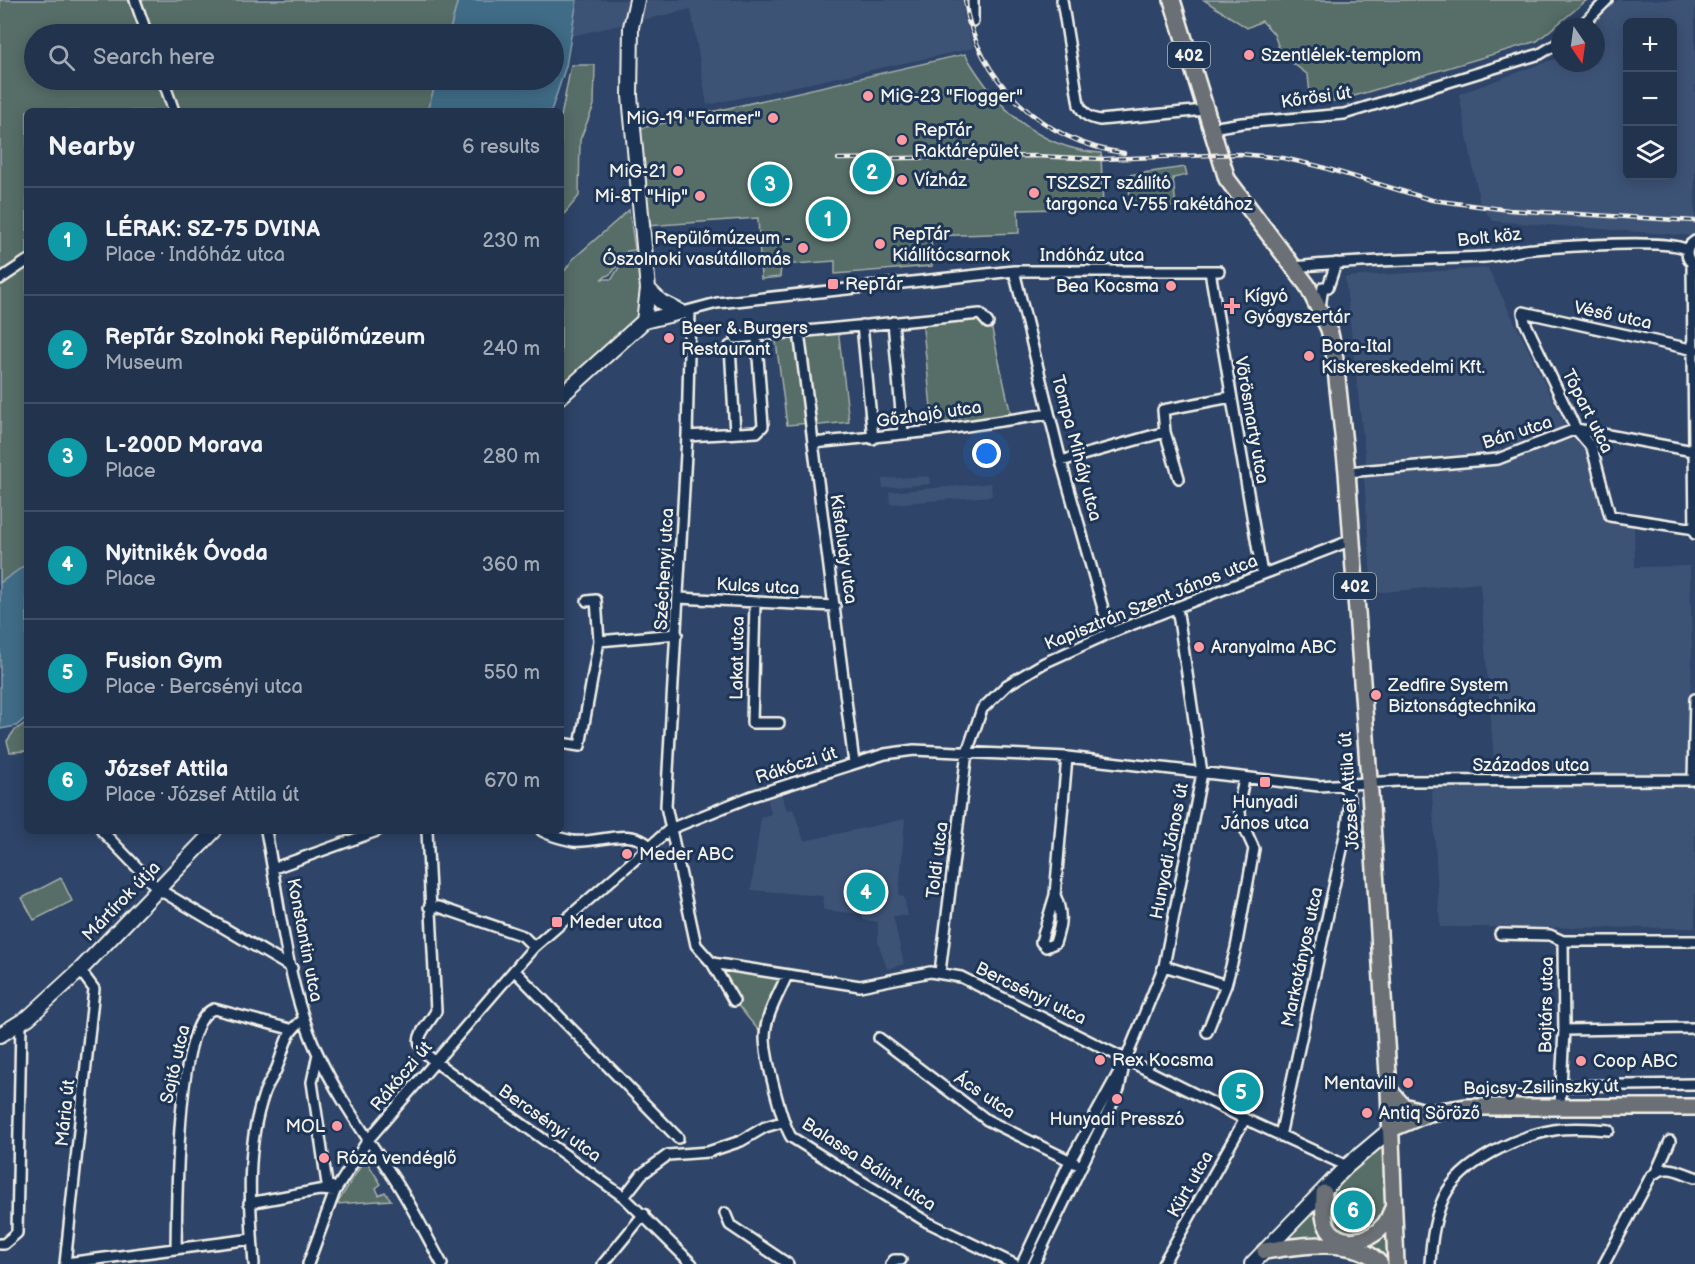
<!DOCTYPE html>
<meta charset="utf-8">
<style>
:root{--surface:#22334e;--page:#2e3f58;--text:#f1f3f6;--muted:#a2aab6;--line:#3f4e66;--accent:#8c9099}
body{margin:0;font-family:"Balsamiq Sans",sans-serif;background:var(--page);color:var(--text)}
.controls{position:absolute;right:18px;top:18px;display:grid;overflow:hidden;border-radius:9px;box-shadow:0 3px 15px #0003}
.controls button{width:54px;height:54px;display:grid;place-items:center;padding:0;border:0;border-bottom:2px solid var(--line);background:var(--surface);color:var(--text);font:30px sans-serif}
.compass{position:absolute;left:1551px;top:18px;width:54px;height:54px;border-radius:50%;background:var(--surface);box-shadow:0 3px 15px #0003;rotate:167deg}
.you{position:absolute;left:987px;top:454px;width:21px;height:21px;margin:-15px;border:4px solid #fff;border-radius:50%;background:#1a73e8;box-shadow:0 0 0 9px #1a73e833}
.badge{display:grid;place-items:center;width:39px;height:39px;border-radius:50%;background:var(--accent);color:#fff;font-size:20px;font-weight:700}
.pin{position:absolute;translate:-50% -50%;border:3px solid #fff;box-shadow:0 2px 6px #0006}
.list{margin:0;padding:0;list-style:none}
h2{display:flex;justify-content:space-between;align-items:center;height:78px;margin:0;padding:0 24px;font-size:26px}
h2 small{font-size:20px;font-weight:400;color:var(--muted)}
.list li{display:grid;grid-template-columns:39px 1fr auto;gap:18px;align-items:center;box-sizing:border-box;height:108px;padding:0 24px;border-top:2px solid var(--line)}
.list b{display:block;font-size:22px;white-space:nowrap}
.list p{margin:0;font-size:20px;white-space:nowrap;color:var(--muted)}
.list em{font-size:20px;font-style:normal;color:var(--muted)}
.icon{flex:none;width:33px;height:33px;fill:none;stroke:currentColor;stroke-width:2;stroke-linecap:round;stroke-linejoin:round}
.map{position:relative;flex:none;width:1695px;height:1264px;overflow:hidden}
.search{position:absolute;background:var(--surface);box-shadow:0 3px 15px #0003;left:24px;top:24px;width:540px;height:66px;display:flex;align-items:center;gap:15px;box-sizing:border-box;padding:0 21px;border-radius:33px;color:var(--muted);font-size:22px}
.panel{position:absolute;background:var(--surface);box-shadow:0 3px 15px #0003;left:24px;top:108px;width:540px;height:726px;border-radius:9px}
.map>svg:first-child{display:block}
.built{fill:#3e5276;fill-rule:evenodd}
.green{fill:#576d68;stroke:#a6afa8;stroke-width:1.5}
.water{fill:#416c87;stroke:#89a1ae;stroke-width:1.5}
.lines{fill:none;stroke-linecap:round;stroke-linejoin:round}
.street-casing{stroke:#f4f1e8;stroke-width:14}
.secondary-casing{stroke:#f4f1e8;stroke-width:18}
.primary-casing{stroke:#f4f1e8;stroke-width:20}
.street{stroke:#1d3557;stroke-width:9}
.secondary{stroke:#1d3557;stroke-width:14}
.primary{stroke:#6b6f75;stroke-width:15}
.rail-casing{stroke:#f4f1e8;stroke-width:4.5}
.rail{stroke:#1d3557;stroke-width:2;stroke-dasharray:7;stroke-linecap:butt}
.poi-dot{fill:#ff9aa2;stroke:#1d3557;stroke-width:2}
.labels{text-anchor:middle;stroke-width:6;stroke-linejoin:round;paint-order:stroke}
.shield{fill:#1d3557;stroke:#b4b9bc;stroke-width:1.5}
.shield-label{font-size:16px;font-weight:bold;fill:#f4f1e8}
.poi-label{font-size:18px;fill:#f4f1e8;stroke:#1d3557;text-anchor:start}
.street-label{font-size:18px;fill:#f4f1e8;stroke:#1d3557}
</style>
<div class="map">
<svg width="1695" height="1264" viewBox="0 0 1695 1264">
<rect width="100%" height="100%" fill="#2e4468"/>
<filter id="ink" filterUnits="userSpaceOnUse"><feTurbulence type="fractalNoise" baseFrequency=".0167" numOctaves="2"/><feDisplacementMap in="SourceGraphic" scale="12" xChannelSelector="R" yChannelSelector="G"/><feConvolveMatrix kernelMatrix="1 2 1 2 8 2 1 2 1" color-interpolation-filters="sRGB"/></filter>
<g filter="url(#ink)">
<path class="built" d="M577,0H962L964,17L974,48L707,105L691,9L571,36Z
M1618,0H1695V236L1493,221L1480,204L1459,94L1560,57V63H1596V27H1590ZM1628,22H1672V176H1628Z
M1488,268L1564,423L1561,431L1479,453L1366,464L1345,277Z
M1581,437L1594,460L1604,496L1605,516L1634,523L1635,567L1690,566L1692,662L1686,777L1695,784V928L1440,927L1431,774H1495L1480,583L1372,593L1364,477L1460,469Z
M929,476L930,484L883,488L882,479Z
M991,483L992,496L890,504L889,492Z
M781,794L787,810L793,809L804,841L905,819L899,895L904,897L908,916H893L904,964L887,969L878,942V922L863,920L862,914L823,910V896L751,890L761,817L771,814L768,800Z"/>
<path class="green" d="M0,0H458L449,34H34V80H437L427,111H27V564L0,583Z
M1204,0H1587L1537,41L1341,100L1311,104L1308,75L1281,54L1274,34L1262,21L1247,28Z
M965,54C997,108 1036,148 1101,153L1103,208L1018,210L1019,233L931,236L932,266L835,274V261L781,265L780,277L761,279L758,218L646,226L637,129Z
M571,65H595L594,105L580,140L579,196L561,218V117Z
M1185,167L1187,175L1173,178L1176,207H1130L1129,175Z
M629,210L635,250L627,251L612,273L601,279H612L627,254L644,253V321L561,394V276L573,259Z
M989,316L1011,415L915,433L913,419L932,417L922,319Z
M838,328L849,422L811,426V423L787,425L775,334Z
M27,722V751L10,752L7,741L14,731Z
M61,878L72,901L34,920L22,898Z
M712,963L787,975L765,1038L734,1001Z
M1126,1059L1119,1089L1034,1264H1023Z
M1391,1129L1396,1264H1380L1355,1250L1265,1251Z
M365,1159L381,1184L376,1188L379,1195L385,1192L391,1200L337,1204Z"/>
<path class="water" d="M458,0H577L566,66L551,111H427L437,80H554V34H449Z
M27,564V717L16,726L0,729V583Z"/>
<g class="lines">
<defs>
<path id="street" d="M135,0L147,34
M1062,0L1079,105C1084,115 1089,118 1100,120L1205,110
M973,21V0
M1580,27L1607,0
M163,80L174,111
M1211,128L1242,123L1344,114L1540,54L1560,42
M1695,241C1685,247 1684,259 1695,265
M1692,264L1695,534
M1293,267C1356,260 1420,260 1484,257C1501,256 1517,250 1534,249C1558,247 1672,238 1687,250
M1014,271L1061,461L1110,633
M1210,271L1262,574
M0,279L27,261
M1320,307L1323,287H1328L1336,263
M687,311L717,303L1014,271H1219
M690,311L687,436L666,806L696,945L712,963L734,1001
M893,322L903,434
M862,325L873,439
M736,338L980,314L988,323
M800,340L854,763
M730,346L735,433
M1165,432L1179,478
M687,436L757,432L763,426L757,343
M813,443L933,431L1049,414
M1061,461L1165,432L1163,410L1231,397
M1347,472L1498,459L1576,429L1693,451
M1695,529L1610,516L1592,448L1576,429L1525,322L1523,312L1695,350
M679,598L835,606
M755,602L752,723H779
M599,641L677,634
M567,744L580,746L599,641L596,600L587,601
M1693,780L1695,699
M102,831L158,889L292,968
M266,831C280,904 286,984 317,1052C337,1096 367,1137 393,1177C411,1204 426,1235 442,1264
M427,831L436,1011C423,1034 407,1039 434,1061L624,1197L692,1264
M542,831C551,836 563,839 573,841C599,844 628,826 650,846
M274,868L377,831
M1055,895C1063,913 1061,925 1055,943L1046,947L1041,942L1055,895L1067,757
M429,907H439L523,936L534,947
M1500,934L1550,935L1563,941H1695
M712,963L860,986L930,972L961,977L1245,1119L1347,1166
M1164,966L1226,985
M514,970L678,1138
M940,972L967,752L982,709L1007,685L1044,663L1110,633L1352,540
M787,975C779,994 765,1016 765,1037C765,1057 781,1120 791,1137L927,1222L1014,1264
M1564,1030L1695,1028
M1207,1032L1226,985L1236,948L1254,849L1241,820L1239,804L1244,779
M879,1038L987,1120L1081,1166
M318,1054L312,1082L327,1184L336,1189
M1560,1086L1695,1084
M1560,1106L1564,1030L1563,941
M1280,1136L1347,826L1350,801L1344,785
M1656,1172L1670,1141
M624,1197L642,1174L668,1155L708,1152L741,1141L765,1127L782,1122
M249,1203L319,1190L335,1191
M725,1213L730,1225L788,1264
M0,1244H4L17,1233L21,1023
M176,1248C177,1210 175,1020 214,1009L290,1029
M66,1263L252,1239
M65,1264L94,989L80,970
M254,1264C250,1208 245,1148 264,1094C267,1084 275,1075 278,1065C286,1044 285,1033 304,1019
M308,1264L335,1191L368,1140L534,947L670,829L752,796L885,754L914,750L1067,757L1319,786L1398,781L1695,780
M603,1264L644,1214
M891,1264L894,1260H901
M1022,1264L1070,1161L1126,1059L1164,966L1202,773L1177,607
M1034,1264L1119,1089L1123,1070
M1163,1264L1245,1119
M1430,1264C1431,1243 1435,1216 1444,1197C1461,1162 1518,1136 1554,1130C1572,1127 1592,1129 1609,1130
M1604,1264L1651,1176C1667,1163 1677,1171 1695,1177"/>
<path id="secondary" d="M637,0L631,27L630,96L648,289L644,321
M648,289L661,302L681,312
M561,396L644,321L681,312
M0,1035L29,1017L80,970L214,831
M1252,1264L1347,1166L1391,1129"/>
<path id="primary" d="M1172,0L1227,179L1307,285L1329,329L1334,351L1347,472L1371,807L1389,1090L1396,1264
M1389,1090L1403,1106L1428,1113
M1391,1129L1429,1113L1467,1107H1695
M1324,1193C1324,1203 1322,1216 1327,1226C1339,1249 1370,1242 1384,1225C1388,1221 1390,1214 1393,1208
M1265,1251C1296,1246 1358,1236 1380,1264"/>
</defs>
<use href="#street" class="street-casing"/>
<use href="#secondary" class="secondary-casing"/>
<use href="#primary" class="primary-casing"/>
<use href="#street" class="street"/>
<use href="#secondary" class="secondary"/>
<use href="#primary" class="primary"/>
<defs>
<path id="rail" d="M965,0C976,81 1045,143 1124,153
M838,159L1034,156L1103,159L1240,154L1283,158L1318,166L1432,200L1509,210L1695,221"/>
</defs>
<use href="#rail" class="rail-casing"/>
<use href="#rail" class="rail"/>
</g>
</g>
<g class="poi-dot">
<circle cx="1249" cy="55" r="6"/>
<circle cx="868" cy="96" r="6"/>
<circle cx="773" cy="118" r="6"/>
<circle cx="902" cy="140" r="6"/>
<circle cx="678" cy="171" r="6"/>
<circle cx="902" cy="180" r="6"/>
<circle cx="1034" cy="193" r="6"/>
<circle cx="700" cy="196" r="6"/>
<circle cx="880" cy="244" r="6"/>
<circle cx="803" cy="248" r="6"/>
<rect x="827" y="278" width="12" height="12" rx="3"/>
<circle cx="1171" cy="286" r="6"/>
<path d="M1229 297h6v6h6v6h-6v6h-6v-6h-6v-6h6z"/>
<circle cx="669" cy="338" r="6"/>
<circle cx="1309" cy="356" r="6"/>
<circle cx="1199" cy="647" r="6"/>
<circle cx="1376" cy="695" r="6"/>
<rect x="1259" y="776" width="12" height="12" rx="3"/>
<circle cx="627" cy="854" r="6"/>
<rect x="551" y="916" width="12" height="12" rx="3"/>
<circle cx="1100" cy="1060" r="6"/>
<circle cx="1581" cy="1061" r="6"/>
<circle cx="1408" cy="1083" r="6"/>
<circle cx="1117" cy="1099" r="6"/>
<circle cx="1367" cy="1113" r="6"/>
<circle cx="337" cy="1126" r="6"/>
<circle cx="324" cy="1158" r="6"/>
</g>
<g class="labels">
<g class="shield">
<rect x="1168" y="42" width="42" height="26" rx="4.5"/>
<rect x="1334" y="573" width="42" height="26" rx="4.5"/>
</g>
<g class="shield-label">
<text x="1189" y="61">402</text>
<text x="1355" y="592">402</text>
</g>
<g class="poi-label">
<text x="1261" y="61">Szentlélek-templom</text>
<text x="880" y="102">MiG-23 "Flogger"</text>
<text x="761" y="124" text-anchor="end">MiG-19 "Farmer"</text>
<text x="914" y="136">RepTár<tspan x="914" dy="21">Raktárépület</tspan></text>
<text x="666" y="177" text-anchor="end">MiG-21</text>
<text x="914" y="186">Vízház</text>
<text x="1046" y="189">TSZSZT szállító<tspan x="1046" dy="21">targonca V-755 rakétához</tspan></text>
<text x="688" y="202" text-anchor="end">Mi-8T "Hip"</text>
<text x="892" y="240">RepTár<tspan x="892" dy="21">Kiállítócsarnok</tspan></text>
<text x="791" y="244" text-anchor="end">Repülőmúzeum -<tspan x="791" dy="21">Ószolnoki vasútállomás</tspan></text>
<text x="845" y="290">RepTár</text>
<text x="1159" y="292" text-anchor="end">Bea Kocsma</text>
<text x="1244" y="302">Kígyó<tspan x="1244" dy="21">Gyógyszertár</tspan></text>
<text x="681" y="334">Beer &amp; Burgers<tspan x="681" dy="21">Restaurant</tspan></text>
<text x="1321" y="352">Bora-Ital<tspan x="1321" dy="21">Kiskereskedelmi Kft.</tspan></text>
<text x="1211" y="653">Aranyalma ABC</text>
<text x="1388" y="691">Zedfire System<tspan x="1388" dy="21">Biztonságtechnika</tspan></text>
<text x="1265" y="808" text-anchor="middle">Hunyadi<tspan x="1265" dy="21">János utca</tspan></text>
<text x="639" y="860">Meder ABC</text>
<text x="569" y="928">Meder utca</text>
<text x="1112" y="1066">Rex Kocsma</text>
<text x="1593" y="1067">Coop ABC</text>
<text x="1396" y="1089" text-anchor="end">Mentavill</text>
<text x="1379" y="1119">Antiq Söröző</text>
<text x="1117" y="1125" text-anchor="middle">Hunyadi Presszó</text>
<text x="325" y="1132" text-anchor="end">MOL</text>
<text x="336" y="1164">Róza vendéglő</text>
</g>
<g class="street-label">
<text transform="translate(1316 97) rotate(-8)" y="6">Kőrösi út</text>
<text transform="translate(1489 237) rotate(-6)" y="6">Bolt köz</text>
<text x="1092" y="261">Indóház utca</text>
<text transform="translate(1613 315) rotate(12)" y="6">Véső utca</text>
<text transform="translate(1588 411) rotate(63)" y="6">Tópart utca</text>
<text transform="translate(929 414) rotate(-8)" y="6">Gőzhajó utca</text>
<text transform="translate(1252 420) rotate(80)" y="6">Vörösmarty utca</text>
<text transform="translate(1517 432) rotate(-18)" y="6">Bán utca</text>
<text transform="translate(1077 448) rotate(75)" y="6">Tompa Mihály utca</text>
<text transform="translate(844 549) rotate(82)" y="6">Kisfaludy utca</text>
<text transform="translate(664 569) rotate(-87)" y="6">Széchenyi utca</text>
<text transform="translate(758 586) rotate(3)" y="6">Kulcs utca</text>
<text transform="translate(1151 602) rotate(-22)" y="6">Kapisztrán Szent János utca</text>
<text transform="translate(737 658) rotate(-89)" y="6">Lakat utca</text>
<text transform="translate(796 765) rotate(-18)" y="6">Rákóczi út</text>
<text x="1531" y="771">Százados utca</text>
<text transform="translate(1349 791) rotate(-94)" y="6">József Attila út</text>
<text transform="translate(1169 851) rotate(-79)" y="6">Hunyadi János út</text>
<text transform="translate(937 860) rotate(-83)" y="6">Toldi utca</text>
<text transform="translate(121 901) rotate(-46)" y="6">Mártírok útja</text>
<text transform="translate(305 940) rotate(79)" y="6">Konstantin utca</text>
<text transform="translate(1302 957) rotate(-78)" y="6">Markotányos utca</text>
<text transform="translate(1031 993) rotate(26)" y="6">Bercsényi utca</text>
<text transform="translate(1546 1005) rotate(-89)" y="6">Bajtárs utca</text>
<text transform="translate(175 1064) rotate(-77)" y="6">Sajtó utca</text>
<text transform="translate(401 1076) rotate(-50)" y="6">Rákóczi út</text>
<text transform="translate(1541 1087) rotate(-1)" y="6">Bajcsy-Zsilinszky út</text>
<text transform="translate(985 1095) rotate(34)" y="6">Ács utca</text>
<text transform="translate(65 1113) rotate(-84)" y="6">Mária út</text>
<text transform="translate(550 1123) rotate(35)" y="6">Bercsényi utca</text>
<text transform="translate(869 1164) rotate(33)" y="6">Balassa Bálint utca</text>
<text transform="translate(1190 1184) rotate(-60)" y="6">Kürt utca</text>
</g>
</g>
</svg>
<div class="controls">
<button>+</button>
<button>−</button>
<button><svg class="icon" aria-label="layers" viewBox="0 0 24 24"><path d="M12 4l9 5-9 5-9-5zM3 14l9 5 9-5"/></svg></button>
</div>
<svg class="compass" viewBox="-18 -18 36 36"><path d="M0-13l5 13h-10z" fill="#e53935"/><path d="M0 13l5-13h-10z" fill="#a2aab6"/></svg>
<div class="you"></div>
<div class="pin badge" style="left:828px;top:219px;background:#0f9aa8">1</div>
<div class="pin badge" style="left:872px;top:172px;background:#0f9aa8">2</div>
<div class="pin badge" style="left:770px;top:184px;background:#0f9aa8">3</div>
<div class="pin badge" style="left:866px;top:892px;background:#0f9aa8">4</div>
<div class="pin badge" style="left:1241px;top:1092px;background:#0f9aa8">5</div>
<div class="pin badge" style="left:1353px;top:1210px;background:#0f9aa8">6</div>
<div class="search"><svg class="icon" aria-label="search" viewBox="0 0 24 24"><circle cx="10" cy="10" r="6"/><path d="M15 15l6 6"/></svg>Search here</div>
<section class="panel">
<h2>Nearby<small>6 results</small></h2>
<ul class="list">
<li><span class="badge" style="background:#0f9aa8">1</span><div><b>LÉRAK: SZ-75 DVINA</b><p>Place · Indóház utca</p></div><em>230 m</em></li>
<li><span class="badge" style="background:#0f9aa8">2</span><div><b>RepTár Szolnoki Repülőmúzeum</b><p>Museum</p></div><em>240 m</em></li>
<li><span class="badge" style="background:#0f9aa8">3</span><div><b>L-200D Morava</b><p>Place</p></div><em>280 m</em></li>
<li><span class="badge" style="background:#0f9aa8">4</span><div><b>Nyitnikék Óvoda</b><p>Place</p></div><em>360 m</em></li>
<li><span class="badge" style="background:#0f9aa8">5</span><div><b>Fusion Gym</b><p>Place · Bercsényi utca</p></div><em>550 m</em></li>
<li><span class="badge" style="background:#0f9aa8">6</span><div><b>József Attila</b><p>Place · József Attila út</p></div><em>670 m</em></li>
</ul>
</section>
</div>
